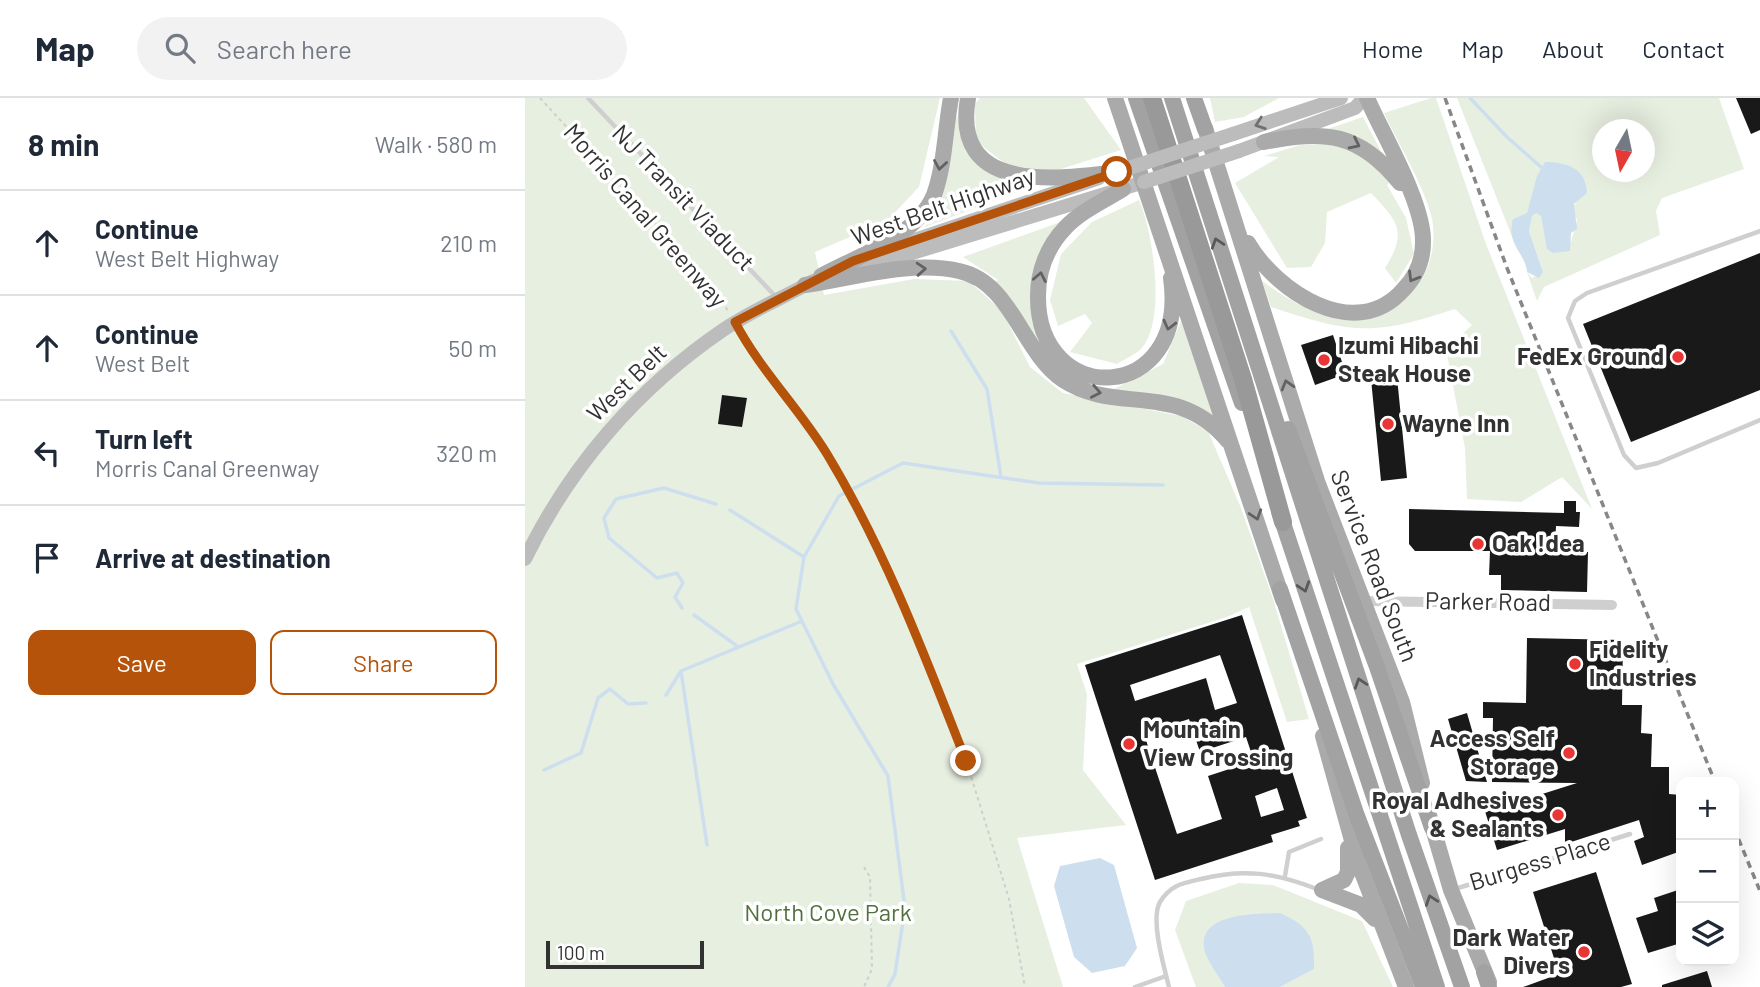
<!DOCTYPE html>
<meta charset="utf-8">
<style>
:root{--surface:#fff;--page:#f2f2f3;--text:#1f2937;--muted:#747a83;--line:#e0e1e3;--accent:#b45309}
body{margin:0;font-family:Barlow,sans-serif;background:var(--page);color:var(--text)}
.controls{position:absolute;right:21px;bottom:21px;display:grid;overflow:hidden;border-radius:14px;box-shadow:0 7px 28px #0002}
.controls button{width:63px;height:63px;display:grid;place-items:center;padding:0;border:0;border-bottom:2px solid var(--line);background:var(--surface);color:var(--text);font:35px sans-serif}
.compass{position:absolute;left:1067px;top:21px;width:63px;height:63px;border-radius:50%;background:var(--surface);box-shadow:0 7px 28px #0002;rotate:189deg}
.scale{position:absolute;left:21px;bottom:18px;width:158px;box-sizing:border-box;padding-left:7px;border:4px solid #323232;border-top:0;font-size:19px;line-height:24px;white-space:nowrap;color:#323232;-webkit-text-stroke:5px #fff;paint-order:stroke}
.stop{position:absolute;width:21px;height:21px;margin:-16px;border:5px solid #b45309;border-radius:50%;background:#fff}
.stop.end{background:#b45309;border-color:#fff;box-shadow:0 2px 7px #0008}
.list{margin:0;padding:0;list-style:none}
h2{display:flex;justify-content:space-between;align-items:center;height:91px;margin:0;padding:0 28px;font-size:30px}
h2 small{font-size:23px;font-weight:400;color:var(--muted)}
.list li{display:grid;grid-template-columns:46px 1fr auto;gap:21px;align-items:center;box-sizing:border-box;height:105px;padding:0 28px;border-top:2px solid var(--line)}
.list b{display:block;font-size:26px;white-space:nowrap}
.list p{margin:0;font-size:23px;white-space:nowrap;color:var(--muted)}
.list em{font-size:23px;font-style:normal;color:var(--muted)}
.actions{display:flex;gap:14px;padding:21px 28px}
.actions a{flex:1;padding:16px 0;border:2px solid var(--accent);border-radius:14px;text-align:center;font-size:24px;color:var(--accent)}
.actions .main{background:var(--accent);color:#fff}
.icon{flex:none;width:38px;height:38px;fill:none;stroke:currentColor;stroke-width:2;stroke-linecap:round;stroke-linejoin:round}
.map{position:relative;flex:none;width:1235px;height:889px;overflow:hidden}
header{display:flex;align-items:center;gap:42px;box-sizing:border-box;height:98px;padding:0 35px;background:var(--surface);border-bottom:2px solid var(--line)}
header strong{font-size:33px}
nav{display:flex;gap:38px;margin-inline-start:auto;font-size:24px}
.search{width:490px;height:63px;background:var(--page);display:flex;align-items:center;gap:18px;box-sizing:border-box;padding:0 24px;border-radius:38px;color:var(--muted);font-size:26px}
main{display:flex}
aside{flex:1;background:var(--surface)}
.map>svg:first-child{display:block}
.green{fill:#e7efe1;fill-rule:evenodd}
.water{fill:#cddfee}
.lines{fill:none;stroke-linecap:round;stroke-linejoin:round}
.stream{stroke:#cddfee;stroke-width:3.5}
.building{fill:#191919;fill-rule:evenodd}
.path{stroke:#cfcfcf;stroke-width:2;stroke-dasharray:3.5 3.5;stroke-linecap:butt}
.service{stroke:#cfcfcf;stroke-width:4.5}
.minor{stroke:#cfcfcf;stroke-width:10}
.secondary{stroke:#bcbcbc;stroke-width:14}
.primary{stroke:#aaa;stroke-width:16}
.trunk{stroke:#a2a2a2;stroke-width:16}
.motorway{stroke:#999;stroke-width:18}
.rail{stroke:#878787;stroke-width:3.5;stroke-dasharray:7 5;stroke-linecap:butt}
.secondary-bridge{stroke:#bcbcbc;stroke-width:14}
.oneway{stroke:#707070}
.oneway2{stroke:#626262}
.oneway3{stroke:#595959}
.route{stroke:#b45309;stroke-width:9}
.poi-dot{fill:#e93534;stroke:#fff;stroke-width:2.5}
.labels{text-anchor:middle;stroke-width:7;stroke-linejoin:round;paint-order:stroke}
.street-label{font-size:24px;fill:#323232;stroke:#fff}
.poi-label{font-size:24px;font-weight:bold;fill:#323232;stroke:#fff;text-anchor:start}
.park-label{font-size:24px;fill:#51703d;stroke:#fff}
</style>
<header>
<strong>Map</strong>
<div class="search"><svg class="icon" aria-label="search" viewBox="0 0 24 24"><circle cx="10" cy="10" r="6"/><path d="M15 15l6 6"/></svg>Search here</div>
<nav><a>Home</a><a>Map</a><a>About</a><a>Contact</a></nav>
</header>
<main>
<aside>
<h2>8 min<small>Walk · 580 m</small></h2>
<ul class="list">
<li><svg class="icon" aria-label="ahead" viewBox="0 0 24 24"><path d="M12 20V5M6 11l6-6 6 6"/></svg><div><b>Continue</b><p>West Belt Highway</p></div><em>210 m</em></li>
<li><svg class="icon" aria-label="ahead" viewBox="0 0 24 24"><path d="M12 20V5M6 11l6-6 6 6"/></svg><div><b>Continue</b><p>West Belt</p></div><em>50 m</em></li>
<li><svg class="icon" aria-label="left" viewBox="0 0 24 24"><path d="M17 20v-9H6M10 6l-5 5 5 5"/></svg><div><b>Turn left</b><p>Morris Canal Greenway</p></div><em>320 m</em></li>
<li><svg class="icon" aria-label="arrive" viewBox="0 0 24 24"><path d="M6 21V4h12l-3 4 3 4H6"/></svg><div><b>Arrive at destination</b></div></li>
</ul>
<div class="actions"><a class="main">Save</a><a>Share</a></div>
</aside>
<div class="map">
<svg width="1235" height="889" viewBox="0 0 1235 889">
<rect width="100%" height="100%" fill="#fff"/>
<path class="green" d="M0,0H415L394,89L362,123L290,154L299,197L389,181L444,183L477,213L505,269L538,295L656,318L683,333L716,410L748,501L784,621L762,624L724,509L702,519L552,566L562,596L558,672L601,727L492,740L538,889H0Z
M455,0H559L596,52L520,76L483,68L451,43L450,6Z
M685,0H754L719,19L690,24Z
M906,0H911L961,146L1067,411L1037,379L996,404L942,401L940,350L921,251L947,227L930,211C848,238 828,236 746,209L737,183C789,221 850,247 895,184C907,167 912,138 906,117C898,86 873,45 859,15Z
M932,0H1194L1219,71L1137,100L1131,113L1135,137L1019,189L1012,203L1002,174L1007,180L1018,174L1004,133L1006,118L1011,115L1016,118L1023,151L1046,144L1052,122C1045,108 1050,104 1062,95L1040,66L1020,64L1002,115L986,127L988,141ZM1078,32H1120V74H1078Z
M431,17L454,67L495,93L400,129L416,100Z
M838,19L858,57L832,38L803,31Z
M801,46L831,53L866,82L862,87L881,120L889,156L871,185L860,170C883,133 873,124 846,95L802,114L800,145L786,169L762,170L710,85L754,59L739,58L775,47Z
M614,102C628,134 642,223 616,251C610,257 599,261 592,266L545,254L567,225L560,216L533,228L525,202L536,156L567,124Z
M541,122L505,196L514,249L468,184L473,182L438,159Z
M656,223L691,324L587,292L638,266Z
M714,785L748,787L837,823L868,889H755L789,871L679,849L700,889H671L650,832L661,803Z"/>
<path class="water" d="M1020,64C1042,64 1061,70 1062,95L1049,106L1052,131L1046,135L1045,153L1028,155L1022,151L1016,118L1011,115L1007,118L1004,133L1018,174L1014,180L1002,174C1001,156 980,145 988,121L1002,115L1012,78Z
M575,760L589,767L612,850L600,868L567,875L549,859L529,788L535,768Z
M755,815C784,828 790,838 789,871L755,889H700C694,878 681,862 679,850C674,814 733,816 755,815Z"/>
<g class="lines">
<path class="stream" d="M945,0L982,39L1016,69
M426,233L462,291L476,379
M205,412L279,459
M157,510L150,499L158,485L152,475L132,480L84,440L79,420L91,401L139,390L191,406
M169,517L212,548
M156,573L182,747
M141,597L156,573L277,523
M19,672L56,655L73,600L85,591L103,606L121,605
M363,889L370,876L380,810L363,678L308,586L271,511L279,459L314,398L378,365L514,385L638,387"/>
</g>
<path class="building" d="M1211,0H1235V32L1226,36Z
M1235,155V292L1106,344L1058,226Z
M808,237L821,276L790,287L776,247Z
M871,269L882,380L856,383L845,271Z
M197,297L222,300L217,329L193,326Z
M1039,403H1051V414H1055L1054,429L1031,428L1030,445H1035L1034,454H1063L1062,494L976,492V477H964L965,453H890L884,446V411L1039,415Z
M717,517L782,720L773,723L775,728L746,737L748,744L630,782L560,567ZM695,557L712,605L690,612L681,580L610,603L605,587ZM664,621L675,654L721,639L729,663L683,678L697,721L652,736L619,636ZM752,690L759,712L736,719L730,698Z
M1002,540L1098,542L1097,607H1117L1116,635L1127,636L1126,669H1144V696L1156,697V753L1117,767L1109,743L1119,739L1114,722L1040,746V731L972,752L959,710L987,701L989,705L1052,685L967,684L968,620H958V604L1001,605Z
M942,615L959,674L962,684L941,683L923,621Z
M1071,774L1107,886L1096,889H998L1034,876L1008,794Z
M1156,791V845L1123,855L1111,820L1133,813L1129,800Z
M1182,873L1187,889H1137V887Z"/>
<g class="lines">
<path class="path" d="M15,0L177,176L204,214
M216,234L223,249L302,355L376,499L441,662L484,801L500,889
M339,769L345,779L347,871L339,889"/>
<path class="service" d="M63,0L252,200
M1235,133L1062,195L1050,203L1043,220L1099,357L1111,370L1133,365L1235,322
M760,778L764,754L796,741
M930,791L1105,736
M610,889L641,878
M644,889C639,869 625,821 635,804C645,787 658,785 676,781C720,770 750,775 792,791"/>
<path class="minor" d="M839,503L1087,507"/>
<path class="secondary" d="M708,36L816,0
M714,53L830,10L839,0
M351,155L574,80
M335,171L619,84
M0,461C45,368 113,290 198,232C227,212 258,200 288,183"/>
<path class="primary" d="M443,0C426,97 534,81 592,74
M590,0L758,502
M680,30L792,383L877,604L897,685
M739,44C800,32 834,34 875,85
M598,91C579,103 556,113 540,130C523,148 513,172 513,198C512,311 664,308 646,180
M723,145C751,193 830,246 878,192C891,179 898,163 898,144C899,105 858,37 842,0
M296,178C333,158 392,138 409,97C420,67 420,31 426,0
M280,187C328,180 386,162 434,173C487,184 496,253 538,282C591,317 653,282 703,343
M798,638L833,764L881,889
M904,717L926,792L964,884
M797,792L819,782L823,774V750
M797,792L836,807L850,821"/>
<path class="trunk" d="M611,0L717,305
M647,0L884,737L937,889
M669,0L680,31
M763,331L852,569L907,730
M754,413L912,889
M755,491L832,718L898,889
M959,874L964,889"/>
<path class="motorway" d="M627,0L718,281L758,424"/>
<path class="rail" d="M920,0L982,170L1190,684
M1209,730L1235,793"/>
<path class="secondary-bridge" d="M592,74L708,36
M619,84L714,53"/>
</g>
<defs><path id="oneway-chevron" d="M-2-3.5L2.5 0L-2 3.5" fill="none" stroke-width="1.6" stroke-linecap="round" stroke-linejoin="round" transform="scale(1.75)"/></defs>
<use class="oneway" href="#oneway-chevron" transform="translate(735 26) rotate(161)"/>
<g class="oneway2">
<use href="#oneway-chevron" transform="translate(830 46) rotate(26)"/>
<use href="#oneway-chevron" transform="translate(415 67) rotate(99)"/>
<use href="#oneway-chevron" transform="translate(396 171) rotate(-4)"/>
<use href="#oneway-chevron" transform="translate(515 179) rotate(-79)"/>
<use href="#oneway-chevron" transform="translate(888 179) rotate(121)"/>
<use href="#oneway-chevron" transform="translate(644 227) rotate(104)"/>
<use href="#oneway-chevron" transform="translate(762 287) rotate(-106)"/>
<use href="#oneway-chevron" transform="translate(571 294) rotate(11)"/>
<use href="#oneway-chevron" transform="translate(731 417) rotate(72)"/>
</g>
<g class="oneway3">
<use href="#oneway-chevron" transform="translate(692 145) rotate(-108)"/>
<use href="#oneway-chevron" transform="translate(779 489) rotate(72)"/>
<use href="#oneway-chevron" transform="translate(835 585) rotate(-108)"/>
<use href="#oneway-chevron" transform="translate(906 802) rotate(-109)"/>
</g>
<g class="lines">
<path class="route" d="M441,663C400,558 360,452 302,356C274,310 235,272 210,224L328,163L592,74"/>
</g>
<g class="poi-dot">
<circle cx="1153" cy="259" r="7"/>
<circle cx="799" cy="262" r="7"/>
<circle cx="863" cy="326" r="7"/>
<circle cx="953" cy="446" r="7"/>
<circle cx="1050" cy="566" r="7"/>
<circle cx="604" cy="646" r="7"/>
<circle cx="1044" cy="655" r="7"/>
<circle cx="1033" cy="717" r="7"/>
<circle cx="1059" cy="854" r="7"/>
</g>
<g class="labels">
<g class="street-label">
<text transform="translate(158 100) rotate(46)" y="8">NJ Transit Viaduct</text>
<text transform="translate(418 109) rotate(-19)" y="8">West Belt Highway</text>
<text transform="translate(120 118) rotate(49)" y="8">Morris Canal Greenway</text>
<text transform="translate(102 285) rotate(-44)" y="8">West Belt</text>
<text transform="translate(849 468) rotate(69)" y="8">Service Road South</text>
<text transform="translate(963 504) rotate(1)" y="8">Parker Road</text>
<text transform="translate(1015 764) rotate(-17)" y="8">Burgess Place</text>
</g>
<g class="poi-label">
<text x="813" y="256">Izumi Hibachi<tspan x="813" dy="28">Steak House</tspan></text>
<text x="1139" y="267" text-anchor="end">FedEx Ground</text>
<text x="877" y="334">Wayne Inn</text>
<text x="967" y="454">Oak !dea</text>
<text x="1064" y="560">Fidelity<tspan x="1064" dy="28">Industries</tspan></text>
<text x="618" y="640">Mountain<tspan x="618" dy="28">View Crossing</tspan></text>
<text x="1030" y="649" text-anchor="end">Access Self<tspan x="1030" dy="28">Storage</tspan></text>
<text x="1019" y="711" text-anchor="end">Royal Adhesives<tspan x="1019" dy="28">&amp; Sealants</tspan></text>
<text x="1045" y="848" text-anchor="end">Dark Water<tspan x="1045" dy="28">Divers</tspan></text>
</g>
<g class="park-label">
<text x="303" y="823">North Cove Park</text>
</g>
</g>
</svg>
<div class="controls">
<button>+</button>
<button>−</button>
<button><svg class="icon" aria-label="layers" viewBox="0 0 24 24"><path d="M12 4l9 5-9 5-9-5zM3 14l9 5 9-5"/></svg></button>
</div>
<svg class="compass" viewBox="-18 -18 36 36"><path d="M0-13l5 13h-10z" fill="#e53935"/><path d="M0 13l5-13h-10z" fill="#747a83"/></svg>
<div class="scale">100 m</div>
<div class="stop" style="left:592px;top:74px"></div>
<div class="stop end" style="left:441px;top:663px"></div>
</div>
</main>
